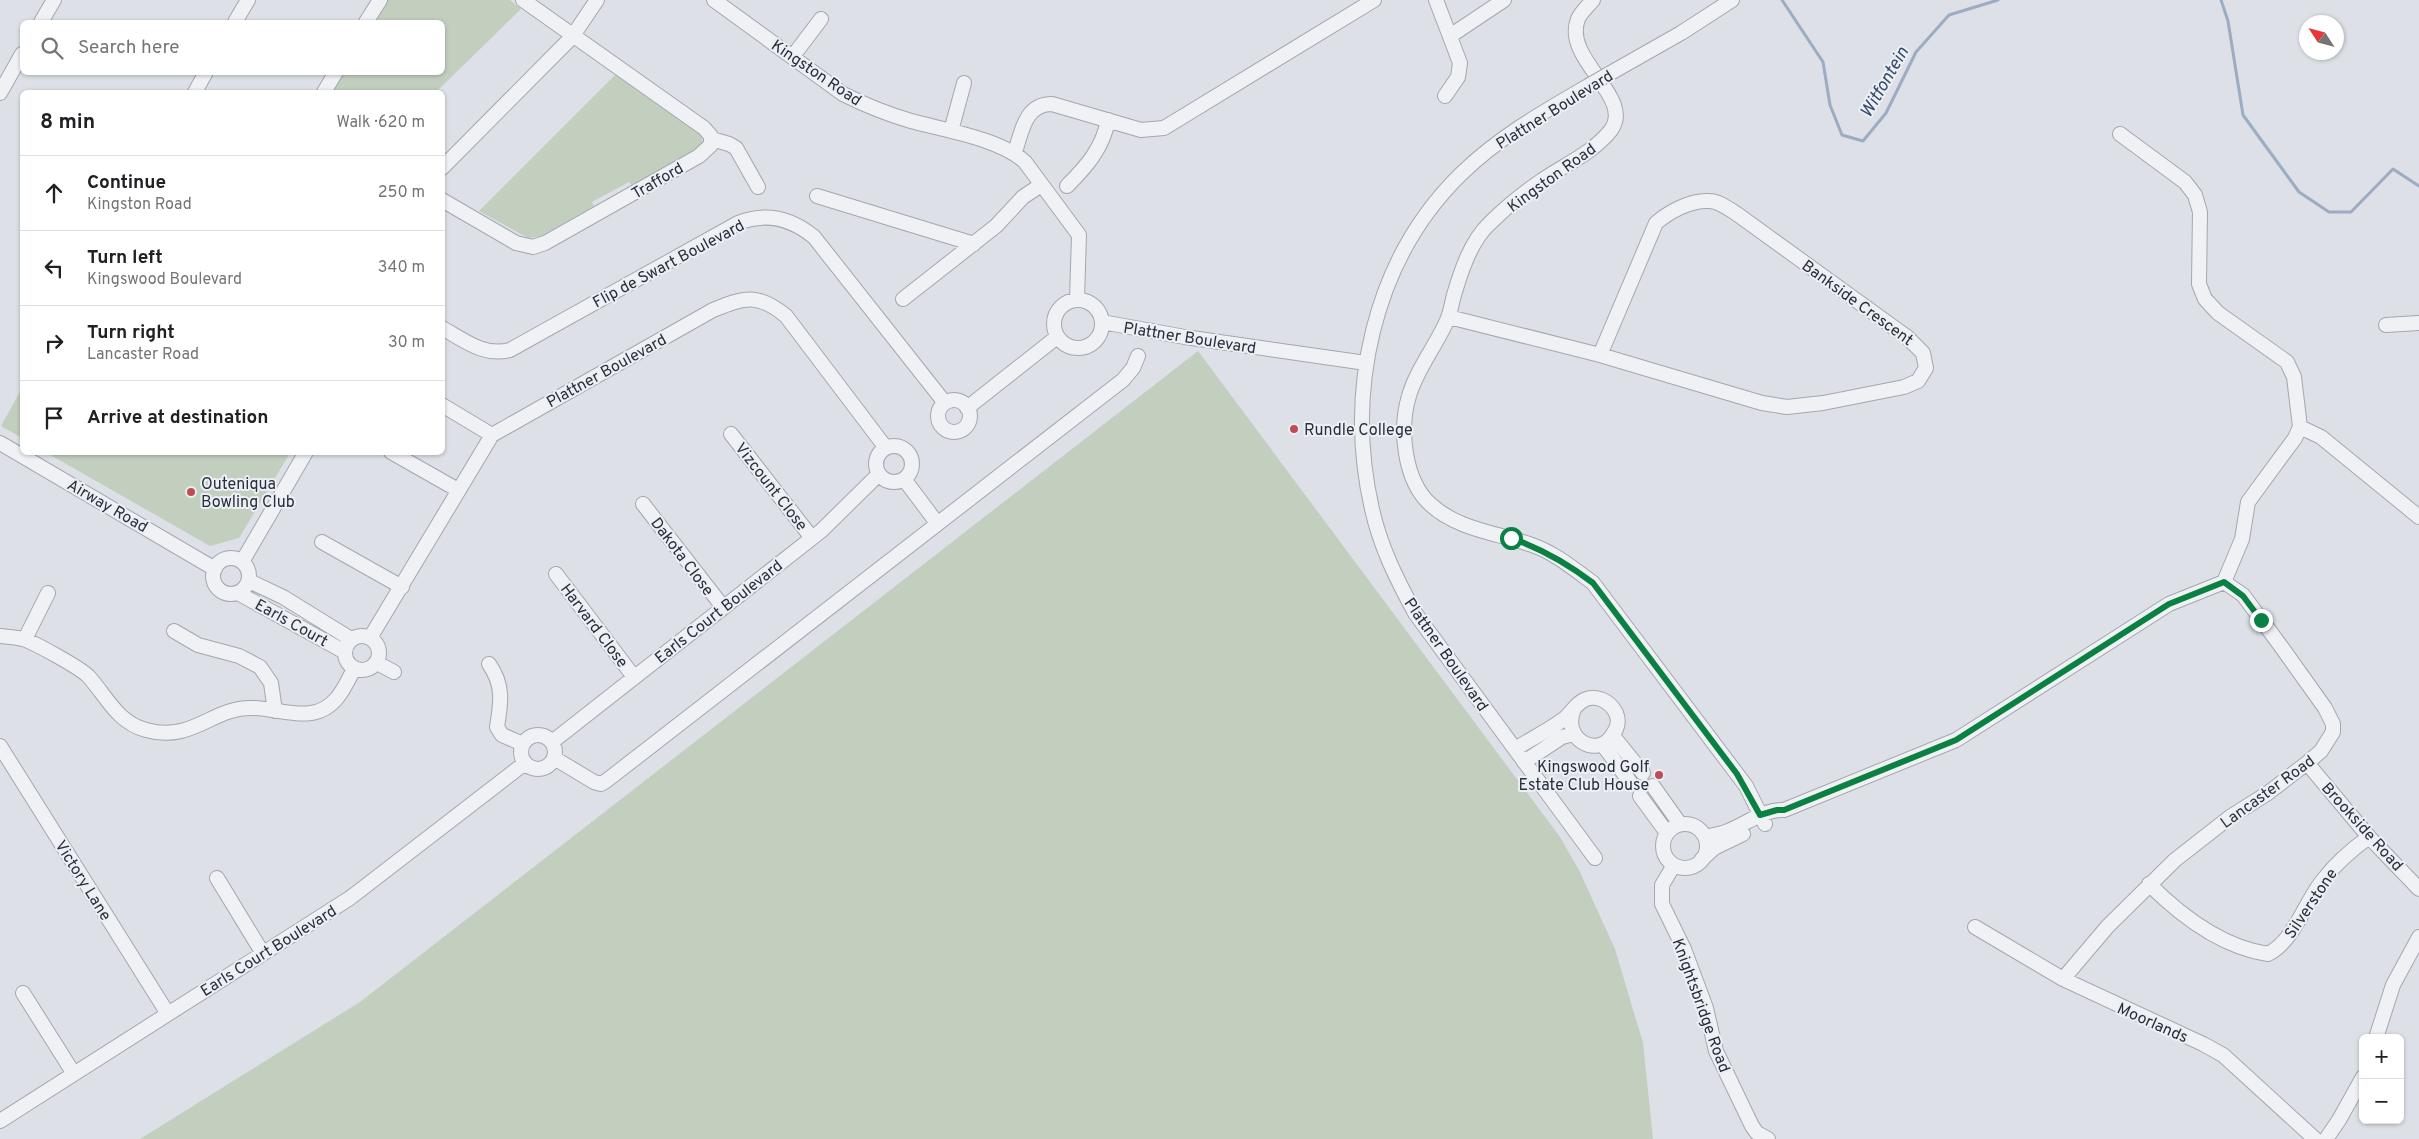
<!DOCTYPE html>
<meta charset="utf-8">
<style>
:root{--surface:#fff;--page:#f6f6f6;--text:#202124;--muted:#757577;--line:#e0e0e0}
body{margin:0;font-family:Overpass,sans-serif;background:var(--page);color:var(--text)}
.controls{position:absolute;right:15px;bottom:15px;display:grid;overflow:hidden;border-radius:8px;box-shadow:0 1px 4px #0004}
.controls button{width:45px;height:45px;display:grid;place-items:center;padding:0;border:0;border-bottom:1px solid var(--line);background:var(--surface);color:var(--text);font:25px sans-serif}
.compass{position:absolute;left:2299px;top:15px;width:45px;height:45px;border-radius:50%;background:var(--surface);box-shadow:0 1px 4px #0004;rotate:306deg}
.stop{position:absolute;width:15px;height:15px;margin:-11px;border:4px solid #0b8043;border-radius:50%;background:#fff}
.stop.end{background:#0b8043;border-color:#fff;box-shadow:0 1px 5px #0008}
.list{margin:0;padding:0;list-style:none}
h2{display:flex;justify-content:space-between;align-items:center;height:65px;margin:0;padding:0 20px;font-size:21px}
h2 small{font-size:16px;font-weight:400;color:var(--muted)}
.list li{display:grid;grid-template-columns:32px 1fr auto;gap:15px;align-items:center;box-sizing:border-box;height:75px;padding:0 20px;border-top:1px solid var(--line)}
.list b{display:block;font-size:19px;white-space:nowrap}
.list p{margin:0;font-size:16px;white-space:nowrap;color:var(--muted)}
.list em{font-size:16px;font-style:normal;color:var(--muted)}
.icon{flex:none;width:28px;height:28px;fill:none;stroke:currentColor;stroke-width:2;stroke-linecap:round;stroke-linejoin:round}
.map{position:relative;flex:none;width:2419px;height:1139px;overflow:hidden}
.search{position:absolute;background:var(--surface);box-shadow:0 1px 4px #0004;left:20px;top:20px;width:425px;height:55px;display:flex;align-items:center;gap:12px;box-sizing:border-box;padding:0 18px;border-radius:8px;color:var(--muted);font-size:19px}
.panel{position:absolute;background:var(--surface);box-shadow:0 1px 4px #0004;left:20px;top:90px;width:425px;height:365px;border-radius:8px}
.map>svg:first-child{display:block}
.green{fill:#c2cfbf}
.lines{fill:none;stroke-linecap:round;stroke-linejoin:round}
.stream{stroke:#9bacc3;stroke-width:3}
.minor-casing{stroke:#a3a7af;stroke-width:16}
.minor{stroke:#f0f1f4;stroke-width:14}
.minor-bridge-casing{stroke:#a3a7af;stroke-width:16;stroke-linecap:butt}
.minor-bridge{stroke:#f0f1f4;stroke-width:14}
.route{stroke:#0b8043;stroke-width:6}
.poi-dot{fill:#c14b55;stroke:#eceff4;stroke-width:2}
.labels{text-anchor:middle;stroke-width:4;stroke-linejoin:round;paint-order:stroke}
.street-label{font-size:16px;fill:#282e3b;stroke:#eceff4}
.poi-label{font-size:16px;fill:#282e3b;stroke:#eceff4;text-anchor:start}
.water-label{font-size:18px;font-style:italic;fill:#364a6b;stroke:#eceff4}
</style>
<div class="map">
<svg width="2419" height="1139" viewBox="0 0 2419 1139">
<rect width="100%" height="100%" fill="#dde0e6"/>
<path class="green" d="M386,0H510L521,9L436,92H332L343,73L442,72V22H372Z
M616,74L701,133L703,145L632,186L629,182L592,202L594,206L539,237L528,238L479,211Z
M1198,351L1560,837L1580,872L1615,949L1643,1043L1653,1139H140L360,1002Z
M22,388V438L1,426Z
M47,453H290L239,538L210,546Z"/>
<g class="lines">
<path class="stream" d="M1782,0L1823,62L1830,105L1842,135L1863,141L1886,113L1916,52L1949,15L1998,0
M2221,0L2228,21L2243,115L2299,192L2329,212H2351L2393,169L2419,186"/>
<defs>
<path id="minor" d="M714,0L843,94C865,105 887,114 911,121C944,130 1001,139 1025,162L1079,235L1077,299
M1436,0L1460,63L1458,77L1445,96
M1593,0C1588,6 1581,12 1578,19C1562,59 1635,97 1611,130C1593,153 1564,165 1541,181C1522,194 1505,208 1489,224C1471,241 1461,271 1454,295C1452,302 1451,310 1448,318C1438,343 1416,370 1409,396C1399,429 1404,480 1430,504C1458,530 1498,533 1532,545C1555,553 1574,569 1593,583L1746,786L1765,824
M41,22L54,0
M235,22L248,0
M366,22L380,0
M1450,36L1504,0
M793,56L821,19
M1607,75L1681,33L1732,0
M1588,86C1543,112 1499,137 1461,174C1373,260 1345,391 1372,509C1380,546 1397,580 1415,613L1595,858
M195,92L206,72
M324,92L336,72
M0,93L22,54
M951,131L964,83
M712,139L729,144L736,148L758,187
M1015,152C1022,131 1025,104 1052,104L1141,130L1164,128L1374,0
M442,168L572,37L597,0
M1067,186C1086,167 1103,148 1108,120
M817,196L974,244
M442,200L516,243L533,247L545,243L699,156L711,145V136L704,128L523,0
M903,299L996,226L1023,197L1041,185
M1054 324a24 24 0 1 1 48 0a24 24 0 1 1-48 0Z
M1449,317L1600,355L1762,403L1787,407L1823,403L1904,387L1918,381L1926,368L1923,353L1907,337L1737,214C1729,209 1719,201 1709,201C1690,200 1669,212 1656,223L1600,355
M1102,322L1185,337L1366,363
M2386,325L2419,323
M442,328C464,340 484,357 510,350L738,223C766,212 791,218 814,237L945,403
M938 416a16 16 0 1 1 32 0a16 16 0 1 1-32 0Z
M442,405L492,435
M967,408L1057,337
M2300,427L2321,437L2419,517
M731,434L812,538
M0,443L215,569
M876 464a18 18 0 1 1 36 0a18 18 0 1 1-36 0Z
M391,452L458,490
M904,479L937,523
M643,504L723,607
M322,542L402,587
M213 576a18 18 0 1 1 36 0a18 18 0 1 1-36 0Z
M242,562L306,452
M556,574L634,677
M249,581L283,597L351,639
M238,593L345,652
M174,631L198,645L239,656L260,667L271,683L275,711
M0,636C8,637 19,637 26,640C38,645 81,668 89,677C107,697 117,722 146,730C193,743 212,707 252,708C282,708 314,726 337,698C344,690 349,678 354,669
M345 653a17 17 0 1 1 34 0a17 17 0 1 1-34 0Z
M370,638L492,435L713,310C745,297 758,293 786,316L886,448
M25,639L48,593
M377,663L394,672
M489,664C504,685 501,703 497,727L502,735L523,744
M521 752a17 17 0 1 1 34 0a17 17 0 1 1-34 0Z
M1613,736L1643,773
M552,742L821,531L879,474
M1603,745L1630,782
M0,746L168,1014
M1515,749C1531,739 1549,730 1564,719C1571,713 1576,704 1584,700C1596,694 1610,701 1616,713C1619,720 1618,728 1613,734C1597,761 1559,737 1575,707
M554,758L594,782L601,784L606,781L1123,380L1133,368L1138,356
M1524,762L1562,737L1574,734
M2307,763L2369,837L2419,889
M1653,786L1680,824
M1640,796L1667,833
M1663 846a22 22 0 1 1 44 0a22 22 0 1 1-44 0Z
M1705,837C1713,835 1721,834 1728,831C1746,824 1764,809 1784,810L1956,740L2169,604L2224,582L2242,539L2248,502L2295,438L2300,427L2294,377L2287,362L2218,313L2205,299L2199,284L2200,212L2195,195L2185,182L2120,134
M1702,859L1714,848L1743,834
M1674,865L1662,885V904L1684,949L1706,1008L1716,1051L1752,1126L1757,1133L1768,1139
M217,878L262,952
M2149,884C2181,916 2221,947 2268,954C2295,940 2304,903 2323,880C2336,863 2351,850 2369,837
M1975,927L2063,979L2203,1044L2223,1055L2315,1139
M2063,979L2108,926L2175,860L2230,817L2268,793L2307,763L2321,751L2333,732V724L2325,708L2280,645L2243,595L2224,582
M23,993L74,1074
M2376,1038L2393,985L2419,937
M0,1121L350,898L525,763
M2326,1139L2339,1120L2363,1077"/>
</defs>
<use href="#minor" class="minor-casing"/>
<use href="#minor" class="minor"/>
<defs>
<path id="minor-bridge" d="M1588,86L1607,75"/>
</defs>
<use href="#minor-bridge" class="minor-bridge-casing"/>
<use href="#minor-bridge" class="minor-bridge"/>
</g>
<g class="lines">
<path class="route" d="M1511,538C1542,549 1567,563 1593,583L1737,774L1760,815L1777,810H1784L1956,740L2169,604L2224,582L2243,596L2261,620"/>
</g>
<g class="poi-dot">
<circle cx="1294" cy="429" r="5"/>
<circle cx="191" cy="492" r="5"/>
<circle cx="1659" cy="775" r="5"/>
</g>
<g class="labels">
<g class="street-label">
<text transform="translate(817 72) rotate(34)" y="6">Kingston Road</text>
<text transform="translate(1554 109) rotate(-32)" y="6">Plattner Boulevard</text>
<text transform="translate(1551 177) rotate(-36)" y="6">Kingston Road</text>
<text transform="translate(657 180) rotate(-30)" y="6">Trafford</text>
<text transform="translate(668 263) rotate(-28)" y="6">Flip de Swart Boulevard</text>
<text transform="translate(1858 302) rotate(36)" y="6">Bankside Crescent</text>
<text transform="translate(1190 337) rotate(9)" y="6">Plattner Boulevard</text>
<text transform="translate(606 370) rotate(-29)" y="6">Plattner Boulevard</text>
<text transform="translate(772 486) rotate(52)" y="6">Vizcount Close</text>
<text transform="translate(108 505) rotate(30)" y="6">Airway Road</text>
<text transform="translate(683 556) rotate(53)" y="6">Dakota Close</text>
<text transform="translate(718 611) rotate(-38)" y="6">Earls Court Boulevard</text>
<text transform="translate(292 622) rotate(29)" y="6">Earls Court</text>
<text transform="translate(595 625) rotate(53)" y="6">Harvard Close</text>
<text transform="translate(1447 654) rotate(55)" y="6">Plattner Boulevard</text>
<text transform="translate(2267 791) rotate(-36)" y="6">Lancaster Road</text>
<text transform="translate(2363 826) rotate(48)" y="6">Brookside Road</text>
<text transform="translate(84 880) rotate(58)" y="6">Victory Lane</text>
<text transform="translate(2310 903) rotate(-56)" y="6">Silverstone</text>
<text transform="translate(268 950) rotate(-32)" y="6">Earls Court Boulevard</text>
<text transform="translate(1702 1005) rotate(70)" y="6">Knightsbridge Road</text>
<text transform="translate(2153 1022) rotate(24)" y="6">Moorlands</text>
</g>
<g class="poi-label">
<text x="1304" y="435">Rundle College</text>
<text x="201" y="489">Outeniqua<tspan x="201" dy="18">Bowling Club</tspan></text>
<text x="1649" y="772" text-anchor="end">Kingswood Golf<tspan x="1649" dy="18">Estate Club House</tspan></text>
</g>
<g class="water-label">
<text transform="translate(1884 82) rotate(-60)" y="6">Witfontein</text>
</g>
</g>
</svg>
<div class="controls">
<button>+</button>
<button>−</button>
</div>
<svg class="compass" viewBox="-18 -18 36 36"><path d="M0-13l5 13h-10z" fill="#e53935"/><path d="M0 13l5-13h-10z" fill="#757577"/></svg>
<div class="stop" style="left:1511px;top:538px"></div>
<div class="stop end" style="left:2261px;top:620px"></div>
<div class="search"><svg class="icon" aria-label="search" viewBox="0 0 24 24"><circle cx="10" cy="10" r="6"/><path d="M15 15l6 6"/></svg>Search here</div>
<section class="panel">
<h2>8 min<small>Walk · 620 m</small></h2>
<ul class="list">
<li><svg class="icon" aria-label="ahead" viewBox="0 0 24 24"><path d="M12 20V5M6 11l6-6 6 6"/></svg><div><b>Continue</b><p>Kingston Road</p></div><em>250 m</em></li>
<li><svg class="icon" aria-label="left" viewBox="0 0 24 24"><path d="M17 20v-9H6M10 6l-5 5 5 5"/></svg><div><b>Turn left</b><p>Kingswood Boulevard</p></div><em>340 m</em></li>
<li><svg class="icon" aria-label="right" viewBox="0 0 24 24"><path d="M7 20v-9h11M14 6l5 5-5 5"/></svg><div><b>Turn right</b><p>Lancaster Road</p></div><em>30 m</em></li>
<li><svg class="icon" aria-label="arrive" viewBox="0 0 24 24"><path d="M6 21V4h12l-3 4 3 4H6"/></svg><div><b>Arrive at destination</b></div></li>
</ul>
</section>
</div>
